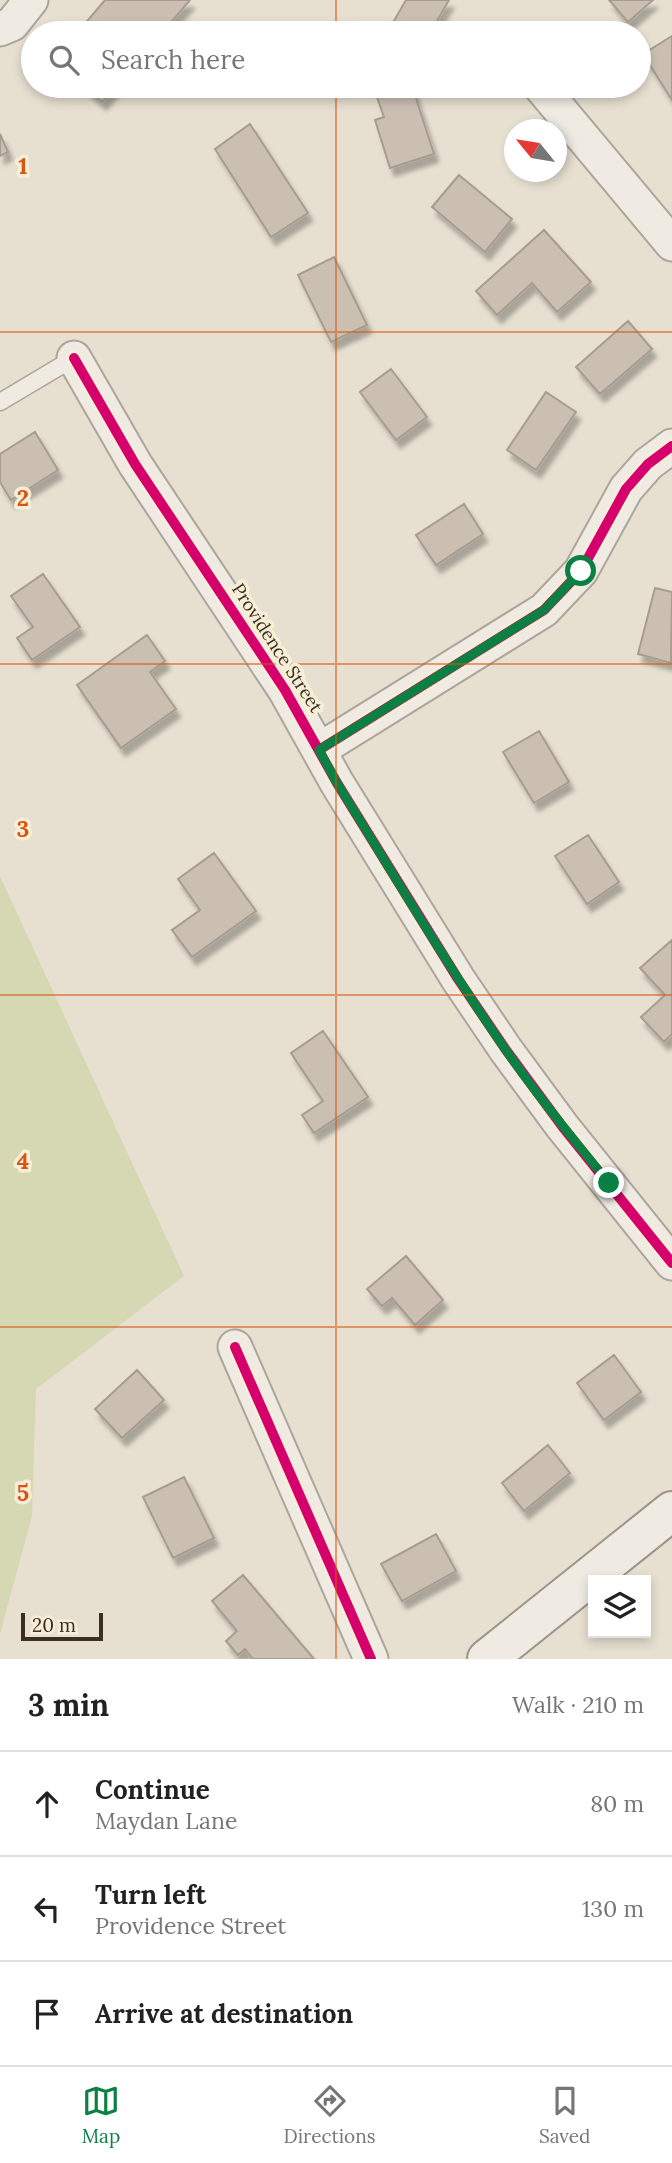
<!DOCTYPE html>
<meta charset="utf-8">
<style>
:root{--surface:#fff;--page:#f6f6f6;--text:#222;--muted:#767676;--line:#e0e0e0;--accent:#0b8043}
body{margin:0;font-family:Lora,serif;background:var(--page);color:var(--text)}
.controls{position:absolute;right:21px;bottom:21px;display:grid;overflow:hidden;border-radius:0px;box-shadow:0 4px 10px #0003}
.controls button{width:63px;height:63px;display:grid;place-items:center;padding:0;border:0;border-bottom:2px solid var(--line);background:var(--surface);color:var(--text);font:35px sans-serif}
.compass{position:absolute;left:504px;top:119px;width:63px;height:63px;border-radius:50%;background:var(--surface);box-shadow:0 4px 10px #0003;rotate:300deg}
.scale{position:absolute;left:21px;bottom:18px;width:82px;box-sizing:border-box;padding-left:7px;border:4px solid #3d2e20;border-top:0;font-size:19px;line-height:24px;white-space:nowrap;color:#3d2e20;-webkit-text-stroke:5px #f7eed8;paint-order:stroke}
.stop{position:absolute;width:21px;height:21px;margin:-16px;border:5px solid #0b8043;border-radius:50%;background:#fff}
.stop.end{background:#0b8043;border-color:#fff;box-shadow:0 2px 7px #0008}
.list{margin:0;padding:0;list-style:none}
h2{display:flex;justify-content:space-between;align-items:center;height:91px;margin:0;padding:0 28px;font-size:30px}
h2 small{font-size:23px;font-weight:400;color:var(--muted)}
.list li{display:grid;grid-template-columns:46px 1fr auto;gap:21px;align-items:center;box-sizing:border-box;height:105px;padding:0 28px;border-top:2px solid var(--line)}
.list b{display:block;font-size:26px;white-space:nowrap}
.list p{margin:0;font-size:23px;white-space:nowrap;color:var(--muted)}
.list em{font-size:23px;font-style:normal;color:var(--muted)}
.icon{flex:none;width:38px;height:38px;fill:none;stroke:currentColor;stroke-width:2;stroke-linecap:round;stroke-linejoin:round}
.map{position:relative;flex:none;width:672px;height:1659px;overflow:hidden}
.search{position:absolute;background:var(--surface);box-shadow:0 4px 10px #0003;left:21px;right:21px;top:21px;height:77px;display:flex;align-items:center;gap:18px;box-sizing:border-box;padding:0 24px;border-radius:38px;color:var(--muted);font-size:26px}
.sheet{height:406px;background:var(--surface)}
nav{display:flex;justify-content:space-around;align-items:center;box-sizing:border-box;height:98px;border-top:2px solid var(--line);background:var(--surface);font-size:19px;color:var(--muted)}
nav a{display:grid;justify-items:center;gap:4px}
nav .on{color:var(--accent)}
.map>svg:first-child{display:block}
.green{fill:#d6d7b3}
.building{fill:#cbbfb2;stroke:#a89c90;stroke-width:2;filter:url(#shadow)}
.lines{fill:none;stroke-linecap:round;stroke-linejoin:round}
.lane-casing{stroke:#ada599;stroke-width:19}
.street-casing{stroke:#ada599;stroke-width:37}
.secondary-casing{stroke:#9c958a;stroke-width:42}
.lane{stroke:#efebe3;stroke-width:16}
.street{stroke:#efebe3;stroke-width:33}
.secondary{stroke:#efebe3;stroke-width:38}
.cycleway-casing{stroke:#f7eed8;stroke-width:15}
.cycleway{stroke:#d6006c;stroke-width:10}
.route{stroke:#0b8043;stroke-width:9}
.grid{fill:none;stroke:#d7550e;stroke-width:2;stroke-opacity:0.55}
.labels{text-anchor:middle;stroke-width:7;stroke-linejoin:round;paint-order:stroke}
.street-label{font-size:18px;fill:#3d2e20;stroke:#f7eed8}
.grid-label{font-size:23px;text-anchor:middle;font-weight:bold;fill:#d7550e;stroke:#f7eed8;stroke-width:7;stroke-linejoin:round;paint-order:stroke}
</style>
<div class="map">
<svg width="672" height="1659" viewBox="0 0 672 1659">
<defs>
<filter id="shadow"><feDropShadow dx="4.5" dy="8" stdDeviation="2" flood-color="#0004"/></filter>
</defs>
<rect width="100%" height="100%" fill="#e7e0d1"/>
<path class="green" d="M0,876L184,1276L36,1389L32,1516L0,1634Z"/>
<path class="building" d="M105,0H190L162,33H77Z
M406,0H449L430,33H387Z
M609,0H653L628,22Z
M672,36V100L643,54Z
M84,86H116L102,102Z
M412,86L434,154L390,168L375,120L384,117L377,97Z
M250,124L308,213L271,237L215,149Z
M0,134L8,152L0,156Z
M459,175L512,219L485,252L432,207Z
M544,230L591,282L557,312L532,283L497,315L476,291Z
M334,257L367,325L331,342L298,275Z
M628,321L652,349L600,394L576,367Z
M391,369L427,417L396,440L360,392Z
M546,392L576,412L536,470L507,450Z
M35,432L58,470L11,500L0,482V454Z
M464,504L483,534L436,565L416,535Z
M43,574L80,627L32,660L17,638L33,627L11,596Z
M655,588L672,592L671,663L638,654Z
M147,635L165,661L150,672L176,709L121,748L77,685Z
M539,731L569,782L534,803L503,752Z
M588,835L619,882L587,904L555,856Z
M214,853L256,911L192,957L172,930L200,910L178,879Z
M672,940V1034L664,1042L641,1017L665,995L640,968Z
M323,1031L368,1097L314,1133L302,1115L323,1101L291,1053Z
M406,1256L443,1300L415,1325L392,1298L382,1306L367,1289Z
M614,1355L641,1392L604,1420L577,1383Z
M137,1370L164,1400L122,1438L95,1409Z
M548,1445L570,1473L524,1511L502,1483Z
M184,1477L214,1538L173,1558L143,1497Z
M436,1534L456,1571L402,1601L381,1564Z
M243,1575L314,1659H253L245,1649L238,1655L226,1641L237,1631L212,1601Z"/>
<g class="lines">
<defs>
<path id="lane" d="M0,402L74,358"/>
<path id="street" d="M0,29L12,24L31,0
M540,86L672,244
M74,358L135,464L285,690L337,783L458,979L506,1050L562,1126L672,1263
M319,750L544,610L581,571L626,489L648,464L672,446
M235,1347L371,1659"/>
<path id="secondary" d="M487,1659L672,1511"/>
</defs>
<use href="#lane" class="lane-casing"/>
<use href="#street" class="street-casing"/>
<use href="#secondary" class="secondary-casing"/>
<use href="#lane" class="lane"/>
<use href="#street" class="street"/>
<use href="#secondary" class="secondary"/>
<defs>
<path id="cycleway" d="M74,358L135,464L285,690L337,783L458,979L506,1050L562,1126L672,1263
M319,750L544,610L581,571L626,489L648,464L672,446
M235,1347L371,1659"/>
</defs>
<use href="#cycleway" class="cycleway-casing"/>
<use href="#cycleway" class="cycleway"/>
</g>
<g class="lines">
<path class="route" d="M581,571L544,610L319,750L337,783C392,872 445,962 505,1049C537,1095 573,1139 609,1183"/>
</g>
<path class="grid" d="M336,0V33M336,86V1659M0,332H672M0,664H672M0,995H672M0,1327H672"/>
<g class="labels">
<g class="street-label">
<text transform="translate(277 648) rotate(57)" y="6">Providence Street</text>
</g>
</g>
<g class="grid-label">
<text x="23" y="174">1</text>
<text x="23" y="506">2</text>
<text x="23" y="837">3</text>
<text x="23" y="1169">4</text>
<text x="23" y="1501">5</text>
</g>
</svg>
<div class="controls">
<button><svg class="icon" aria-label="layers" viewBox="0 0 24 24"><path d="M12 4l9 5-9 5-9-5zM3 14l9 5 9-5"/></svg></button>
</div>
<svg class="compass" viewBox="-18 -18 36 36"><path d="M0-13l5 13h-10z" fill="#e53935"/><path d="M0 13l5-13h-10z" fill="#767676"/></svg>
<div class="scale">20 m</div>
<div class="stop" style="left:581px;top:571px"></div>
<div class="stop end" style="left:609px;top:1183px"></div>
<div class="search"><svg class="icon" aria-label="search" viewBox="0 0 24 24"><circle cx="10" cy="10" r="6"/><path d="M15 15l6 6"/></svg>Search here</div>
</div>
<section class="sheet">
<h2>3 min<small>Walk · 210 m</small></h2>
<ul class="list">
<li><svg class="icon" aria-label="ahead" viewBox="0 0 24 24"><path d="M12 20V5M6 11l6-6 6 6"/></svg><div><b>Continue</b><p>Maydan Lane</p></div><em>80 m</em></li>
<li><svg class="icon" aria-label="left" viewBox="0 0 24 24"><path d="M17 20v-9H6M10 6l-5 5 5 5"/></svg><div><b>Turn left</b><p>Providence Street</p></div><em>130 m</em></li>
<li><svg class="icon" aria-label="arrive" viewBox="0 0 24 24"><path d="M6 21V4h12l-3 4 3 4H6"/></svg><div><b>Arrive at destination</b></div></li>
</ul>
</section>
<nav>
<a class="on"><svg class="icon" aria-label="map" viewBox="0 0 24 24"><path d="M3 6l6-2 6 2 6-2v14l-6 2-6-2-6 2zM9 4v14M15 6v14"/></svg>Map</a>
<a><svg class="icon" aria-label="directions" viewBox="0 0 24 24"><path d="M12 3l9 9-9 9-9-9zM9 14v-3h6M13 9l2 2-2 2"/></svg>Directions</a>
<a><svg class="icon" aria-label="saved" viewBox="0 0 24 24"><path d="M7 4h10v16l-5-4-5 4z"/></svg>Saved</a>
</nav>
